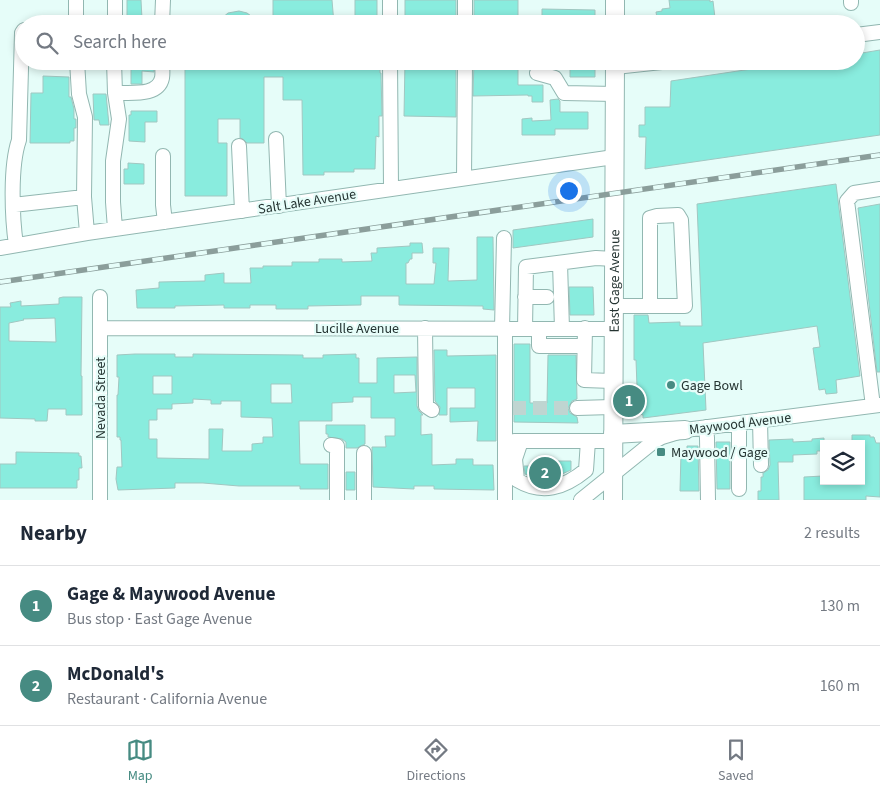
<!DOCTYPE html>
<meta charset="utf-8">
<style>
:root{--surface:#fff;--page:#f2f2f3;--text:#1f2937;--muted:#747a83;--line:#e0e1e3;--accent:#468b82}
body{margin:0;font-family:"Source Sans 3",sans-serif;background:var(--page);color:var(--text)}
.controls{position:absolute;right:15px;bottom:15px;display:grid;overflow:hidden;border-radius:0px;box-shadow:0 2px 8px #0003}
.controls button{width:45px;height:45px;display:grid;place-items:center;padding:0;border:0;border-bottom:1px solid var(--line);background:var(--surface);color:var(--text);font:25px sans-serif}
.you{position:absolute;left:568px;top:190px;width:18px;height:18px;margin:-12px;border:4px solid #fff;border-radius:50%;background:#1a73e8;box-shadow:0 0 0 8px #1a73e833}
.badge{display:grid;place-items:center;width:32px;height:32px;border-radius:50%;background:var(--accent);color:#fff;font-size:16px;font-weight:700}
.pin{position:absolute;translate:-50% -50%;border:2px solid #fff;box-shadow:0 1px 5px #0006}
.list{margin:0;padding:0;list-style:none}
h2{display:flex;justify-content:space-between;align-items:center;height:65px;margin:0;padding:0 20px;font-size:21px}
h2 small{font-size:16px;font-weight:400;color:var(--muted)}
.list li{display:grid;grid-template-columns:32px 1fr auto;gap:15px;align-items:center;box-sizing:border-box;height:80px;padding:0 20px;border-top:1px solid var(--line)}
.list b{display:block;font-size:19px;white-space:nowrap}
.list p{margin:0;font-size:16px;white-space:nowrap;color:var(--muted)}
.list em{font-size:16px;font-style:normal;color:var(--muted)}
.icon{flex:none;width:28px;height:28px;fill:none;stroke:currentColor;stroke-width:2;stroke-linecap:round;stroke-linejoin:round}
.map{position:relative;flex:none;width:880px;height:500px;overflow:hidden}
.search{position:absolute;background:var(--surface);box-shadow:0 2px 8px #0003;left:15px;right:15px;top:15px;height:55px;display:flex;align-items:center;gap:12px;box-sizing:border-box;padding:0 18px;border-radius:28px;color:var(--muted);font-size:19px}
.sheet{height:225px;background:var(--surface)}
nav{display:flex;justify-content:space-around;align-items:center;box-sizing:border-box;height:70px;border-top:1px solid var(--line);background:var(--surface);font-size:14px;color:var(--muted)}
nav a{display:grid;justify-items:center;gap:2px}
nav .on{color:var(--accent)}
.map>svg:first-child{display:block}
.building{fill:#89ecde;stroke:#a1c7c1;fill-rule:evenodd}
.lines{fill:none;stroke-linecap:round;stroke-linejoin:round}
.minor-tunnel{stroke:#bfd5d1;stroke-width:14;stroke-dasharray:14 7;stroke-linecap:butt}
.minor-casing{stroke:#92b7b1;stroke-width:16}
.major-casing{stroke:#92b7b1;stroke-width:20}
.minor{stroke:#fff;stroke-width:14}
.major{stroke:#fff;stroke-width:18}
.rail-casing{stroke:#8b9e9b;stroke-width:5.5}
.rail{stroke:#e6fdf9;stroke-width:4;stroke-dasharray:11;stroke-linecap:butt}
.poi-dot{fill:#468b82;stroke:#e6fdf9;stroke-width:2}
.labels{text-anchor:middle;stroke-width:4.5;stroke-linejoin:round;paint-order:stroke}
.street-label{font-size:14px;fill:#253432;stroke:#e6fdf9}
.poi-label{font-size:14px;fill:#253432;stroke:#e6fdf9;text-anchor:start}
</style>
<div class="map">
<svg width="880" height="500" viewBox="0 0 880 500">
<rect width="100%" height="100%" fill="#e6fdf9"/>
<path class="building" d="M127,0H141L142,19H127Z
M273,0H332L334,24H273Z
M355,0H377V24H355Z
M405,0H456V24H405Z
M474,0H518V24H474Z
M669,0H710V2L713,1L715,18L711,19L712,24H658L656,12L662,11V9L670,8Z
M542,9L595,10V24H542Z
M239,11L247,13L262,24H215L228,13Z
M880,50V135L645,169L646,137H639V125H645V107H670L671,81L805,61H856V54Z
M131,61H153L154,72L142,71V84H131Z
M273,61H380V73H381L382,116H379V137L376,136L375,169H354V172H324V175H303L302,100H283V77H264V143H247L243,139L240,138V119H218V143H227V196H185V66H273Z
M405,61H456V117L404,116Z
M474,61H518V85H543V102H532V96H528V95L473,96Z
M570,61H595V77H570Z
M43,76L69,77V97H71L74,109V119H76V128H74V141H70V143H30L31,93H43Z
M93,94H106L109,125H100L99,120H94Z
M558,99L560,101V112H588V129H555V135H522V119L532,118V121L551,120L550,100Z
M131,111H157V122H145V142L129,141V115H131Z
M128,163L144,164V184H124V169H128Z
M836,184L860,376L836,380L837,393L826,394L825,389L819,390L813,348L820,347L817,326L703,343L706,410L643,418V415L638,413L636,360H634V315H648L649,323L680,322V326H702L697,204Z
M880,204V372H877L858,208Z
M593,219V237L513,248V230Z
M477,237H493L494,310L483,309V306L399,305V296H361V305L308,306V309H276V305H250V308H224V305L175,306V308H137L136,290L159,288V282L205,281V275L224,273V283H251L250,268H263V266H292V262H319V259H342V262L372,261L371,253H377V248L410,246V243H422L423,253H412V259H410L408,263H406V284H434L436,263H433V248H449L448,281L477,280Z
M569,287H593L594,315H570Z
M63,297H82L81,376H82V415H66V409H48L47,421H35V419L0,418V307H11L10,303L21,301V306L59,304V298ZM55,318L56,342L9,341V323L24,320L23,319Z
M514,344H530V403H547L548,355H576L577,399L572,401L568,408L570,413L577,417L578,423L514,422Z
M434,350H447V356L496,355V441H477L478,421L450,422V408H475V388H447V415H439L440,407L435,401Z
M135,354H175V357H193V354L303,355V358H323V355L356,354V358H359V383H377V358L417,357V406L419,411L423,415H421V435L432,434V465L456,464V459H473V465H493L494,490L434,489V486H414V489L373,487L372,447H386L385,436H395V418H371V397H353V402L332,403V421H299L300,464H328V489H300V486H239L203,483H175V488L118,490L116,479L117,467H122L121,440H120V437H117V395H118L119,377H117V355ZM394,375H415L416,392L394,393ZM153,376H172V394H153ZM271,384H291L292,403H271ZM193,399L211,400V404H221V401H241V417L272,418L273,437H263V443L252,444V451H222L223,429H209V459L157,458V439H149V420H157V409H172V404L193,403Z
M326,425H365V444L357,448H346V442L342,439L328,437V434H326Z
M852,435H870V437H874L876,443H880V497L866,496V500H804V477L823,476L824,481H861V444H852Z
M824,438V451H817V454L793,455V462H778L779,500H758V491H761V477H763V473L768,470L770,465L769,440L793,439V442L812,441V439Z
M716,442H730V489H717Z
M687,446H698L699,491H680L681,453H687Z
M16,452L79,453V456H81L82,468H79V480H77V488H0V464H16Z
M544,461H571V470L551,479H537L525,474L524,466H544Z
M346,472H355V490H346Z"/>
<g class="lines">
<path class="minor-tunnel" d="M512,408H577"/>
<defs>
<path id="minor" d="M390,0V24
M851,0V3
M60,24L76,23V0
M115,24V0
M162,24L163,0
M465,24V0
M856,35L880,32
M77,61L79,94L85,117L84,197
M114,61L115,93L119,119L113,161V202L115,229
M390,61L391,188
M615,67L671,61
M537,73L555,78L564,93L615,94
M115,93C130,92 158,97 162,78C163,73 162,66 162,61
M276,139L279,206
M239,146L242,211
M163,156V205L165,222
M464,178L465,61
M13,205L84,197L87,233
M16,245C12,217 10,166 19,140L22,33L24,30
M0,248L87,233L614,157
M560,263L562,329
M525,297H547
M613,306H685L681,220L678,215L657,216L650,218V306
M100,328L613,329
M425,328L426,406L432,410
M585,328L584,380L612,381
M502,329L504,238
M525,329L526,267L596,258L614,259
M539,329V346H584
M873,406L847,201L854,193L880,189
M577,408L612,407
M760,420L761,465
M739,423V489
M706,427L707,438L708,500
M514,441H613
M521,441L515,459L517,480C542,495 564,488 586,470L588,441
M331,445L337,446V500
M364,453V500
M100,500V297
M505,500V329
M581,500L653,442L662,437L685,430L880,405"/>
<g id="major">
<path d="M615,24V0"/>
<path d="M613,434L685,430"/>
<path id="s1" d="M613,500L615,61"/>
</g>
</defs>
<use href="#minor" class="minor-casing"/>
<use href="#major" class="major-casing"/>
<use href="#minor" class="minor"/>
<use href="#major" class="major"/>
<defs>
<path id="rail" d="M0,282L880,155"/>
</defs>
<use href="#rail" class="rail-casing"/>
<use href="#rail" class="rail"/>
</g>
<g class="poi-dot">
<circle cx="671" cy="385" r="5"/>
<rect x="656" y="447" width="10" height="10" rx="2.5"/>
</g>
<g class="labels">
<g class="street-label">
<text transform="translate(307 201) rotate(-9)" y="5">Salt Lake Avenue</text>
<text dy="5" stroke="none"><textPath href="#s1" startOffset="219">East Gage Avenue</textPath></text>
<text x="357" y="333">Lucille Avenue</text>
<text transform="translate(100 398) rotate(-90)" y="5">Nevada Street</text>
<text transform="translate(740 423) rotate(-7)" y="5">Maywood Avenue</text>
</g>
<g class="poi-label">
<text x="681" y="390">Gage Bowl</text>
<text x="671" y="457">Maywood / Gage</text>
</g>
</g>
</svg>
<div class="controls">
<button><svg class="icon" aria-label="layers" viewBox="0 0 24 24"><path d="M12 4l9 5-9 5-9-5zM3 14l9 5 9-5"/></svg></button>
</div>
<div class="you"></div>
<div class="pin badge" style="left:629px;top:401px">1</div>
<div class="pin badge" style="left:545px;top:473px">2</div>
<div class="search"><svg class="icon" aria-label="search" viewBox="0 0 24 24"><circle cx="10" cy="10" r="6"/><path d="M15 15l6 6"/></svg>Search here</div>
</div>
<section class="sheet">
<h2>Nearby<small>2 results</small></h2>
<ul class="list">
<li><span class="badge">1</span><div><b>Gage &amp; Maywood Avenue</b><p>Bus stop · East Gage Avenue</p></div><em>130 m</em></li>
<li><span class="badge">2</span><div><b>McDonald's</b><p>Restaurant · California Avenue</p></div><em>160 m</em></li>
</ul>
</section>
<nav>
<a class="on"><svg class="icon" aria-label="map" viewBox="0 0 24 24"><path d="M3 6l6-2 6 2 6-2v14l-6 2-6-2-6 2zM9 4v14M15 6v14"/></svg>Map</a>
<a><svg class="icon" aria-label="directions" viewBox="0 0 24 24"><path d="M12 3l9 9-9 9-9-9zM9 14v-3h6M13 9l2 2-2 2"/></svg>Directions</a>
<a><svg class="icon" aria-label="saved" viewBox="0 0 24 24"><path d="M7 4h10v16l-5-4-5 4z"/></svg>Saved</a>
</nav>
